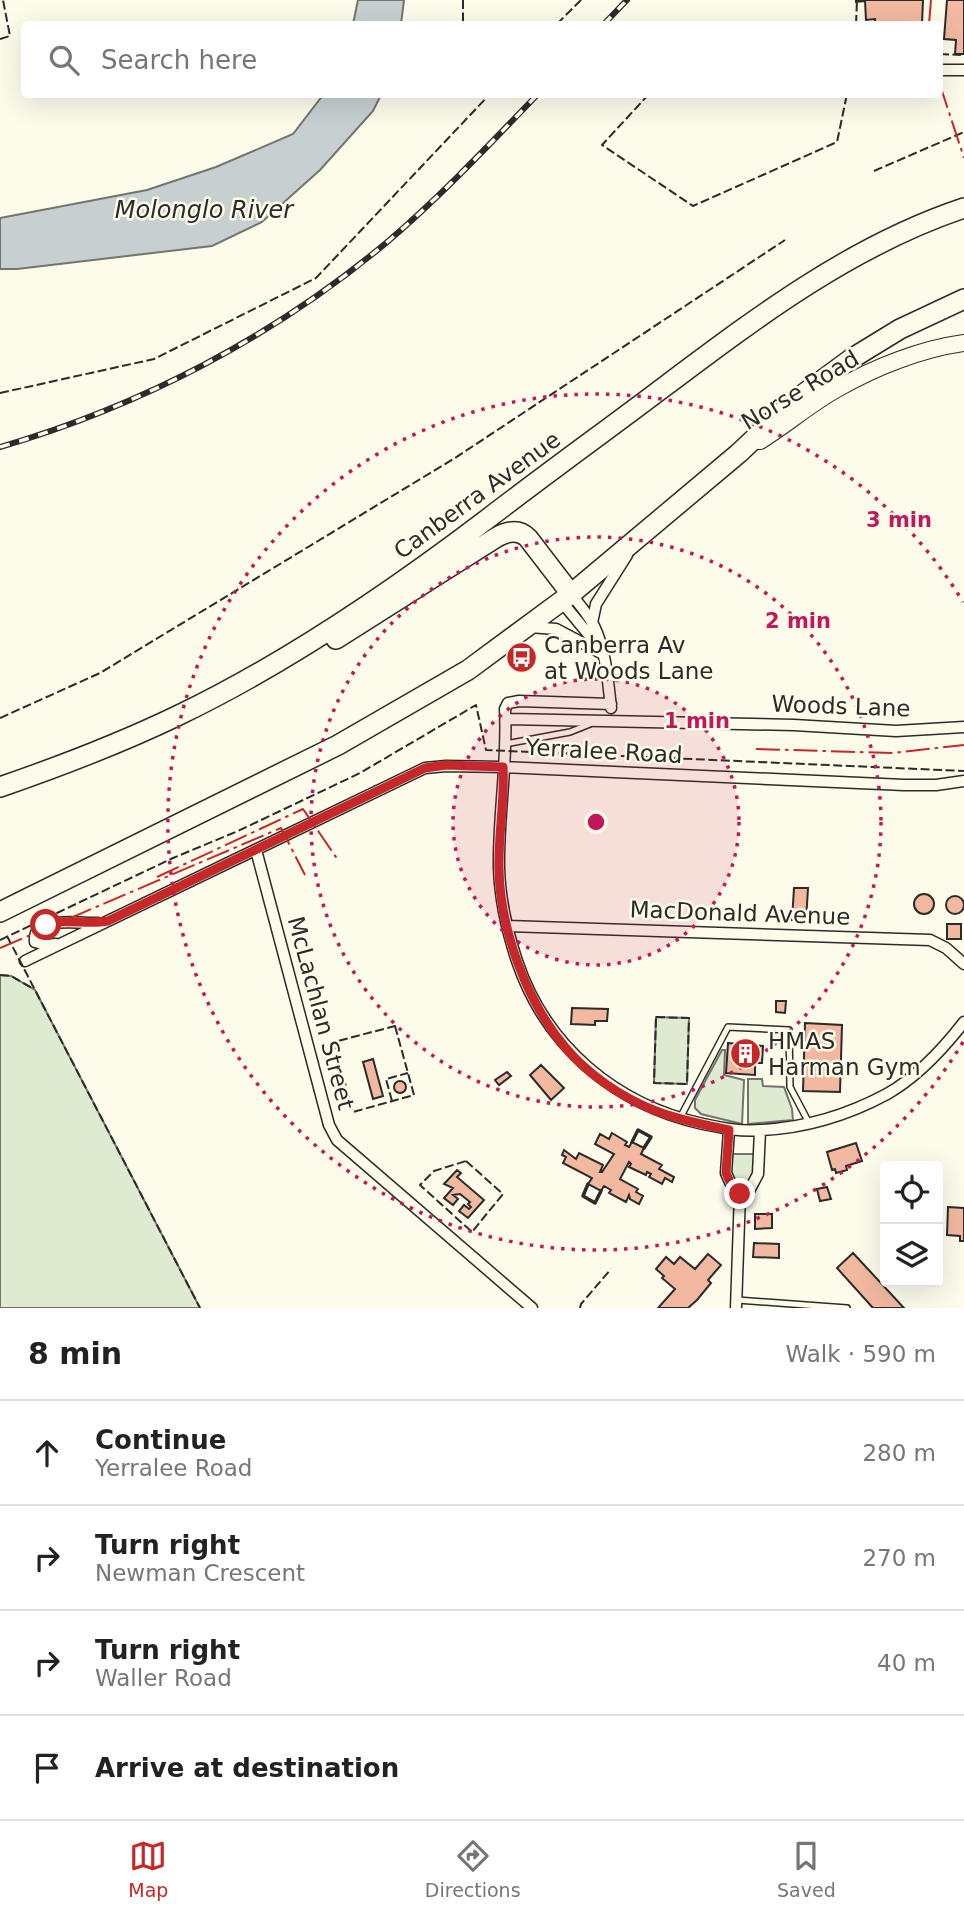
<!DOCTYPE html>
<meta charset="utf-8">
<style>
:root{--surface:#fff;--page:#f6f6f6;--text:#222;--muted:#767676;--line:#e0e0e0;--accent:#c62828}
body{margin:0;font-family:"DejaVu Sans",sans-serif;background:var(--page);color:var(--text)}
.controls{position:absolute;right:21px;bottom:21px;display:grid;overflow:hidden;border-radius:7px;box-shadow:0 7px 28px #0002}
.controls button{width:63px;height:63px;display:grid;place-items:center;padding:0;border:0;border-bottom:2px solid var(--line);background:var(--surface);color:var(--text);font:35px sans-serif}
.stop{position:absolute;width:21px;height:21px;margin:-16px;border:5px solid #c62828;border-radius:50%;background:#fff}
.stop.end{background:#c62828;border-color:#fff;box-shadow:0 2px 7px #0008}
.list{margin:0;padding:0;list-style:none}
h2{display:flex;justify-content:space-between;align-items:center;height:91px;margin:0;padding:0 28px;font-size:30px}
h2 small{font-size:23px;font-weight:400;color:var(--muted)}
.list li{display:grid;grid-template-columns:46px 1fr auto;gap:21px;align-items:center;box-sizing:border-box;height:105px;padding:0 28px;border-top:2px solid var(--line)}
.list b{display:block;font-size:26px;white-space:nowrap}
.list p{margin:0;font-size:23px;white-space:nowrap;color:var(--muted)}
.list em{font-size:23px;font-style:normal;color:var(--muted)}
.icon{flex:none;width:38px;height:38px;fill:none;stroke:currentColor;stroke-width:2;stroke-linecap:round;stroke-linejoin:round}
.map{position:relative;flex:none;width:964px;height:1308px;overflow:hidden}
.search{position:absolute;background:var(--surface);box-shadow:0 7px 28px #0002;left:21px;right:21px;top:21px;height:77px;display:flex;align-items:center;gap:18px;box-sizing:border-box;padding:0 24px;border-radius:7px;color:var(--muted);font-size:26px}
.sheet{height:511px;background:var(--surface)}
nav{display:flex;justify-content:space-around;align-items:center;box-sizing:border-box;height:98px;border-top:2px solid var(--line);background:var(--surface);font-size:19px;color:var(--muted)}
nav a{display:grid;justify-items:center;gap:4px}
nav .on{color:var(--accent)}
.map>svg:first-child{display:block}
.green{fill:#deebd1;stroke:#74746e;stroke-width:2}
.water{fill:#c7d0d0;stroke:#74746e;stroke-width:2}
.building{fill:#f2b8a0;stroke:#2b2b2b;stroke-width:2}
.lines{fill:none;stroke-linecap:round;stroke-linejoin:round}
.lane-casing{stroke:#2b2b2b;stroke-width:8}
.street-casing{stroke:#2b2b2b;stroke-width:13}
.secondary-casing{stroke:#2b2b2b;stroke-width:18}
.highway-casing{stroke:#2b2b2b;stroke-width:22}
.lane{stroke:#fdfbea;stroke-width:5}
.street{stroke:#fdfbea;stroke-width:10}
.secondary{stroke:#fdfbea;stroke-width:16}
.highway{stroke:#fdfbea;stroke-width:19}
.rail-casing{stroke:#2b2b2b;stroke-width:6}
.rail{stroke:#fdfbea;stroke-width:3.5;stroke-dasharray:10;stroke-linecap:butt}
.fence{stroke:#2b2b2b;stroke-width:2;stroke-dasharray:9 3.5;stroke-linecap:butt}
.wall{stroke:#2b2b2b;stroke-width:3.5}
.power{stroke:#c62828;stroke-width:2;stroke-dasharray:24 5 3.5 5;stroke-linecap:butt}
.route{stroke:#c62828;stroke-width:9}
.ring{fill:none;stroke:#c2185b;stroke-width:3.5;stroke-dasharray:3.5 7}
.labels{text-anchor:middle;stroke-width:5;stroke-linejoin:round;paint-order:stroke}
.street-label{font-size:23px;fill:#2b2b2b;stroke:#fdfbea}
.poi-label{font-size:23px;fill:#2b2b2b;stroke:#fdfbea;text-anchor:start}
.water-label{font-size:24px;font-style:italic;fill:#2b2b2b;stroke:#fdfbea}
.centre{fill:#c2185b;stroke:#fdfbea;stroke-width:3.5}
.ring-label{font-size:21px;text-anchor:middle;font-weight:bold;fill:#c2185b;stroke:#fdfbea;stroke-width:5;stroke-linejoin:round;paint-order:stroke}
</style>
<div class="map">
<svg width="964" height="1308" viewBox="0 0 964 1308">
<rect width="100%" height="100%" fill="#fdfbea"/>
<path class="green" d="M0,975L11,976L35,990L200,1308H0Z
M656,1017L689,1018L687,1084L654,1083Z
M722,1050H725L724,1075L744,1080L742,1124L701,1114L695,1108V1100Z
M748,1079H762L763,1086L784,1087L792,1109L793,1120L748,1124Z
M732,1154H754V1170L748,1186L738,1188L731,1176Z"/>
<path class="water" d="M358,0H404L401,24H353Z
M323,95H381L373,111L320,170L262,222L212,246L17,269H0V218L147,190L216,167L293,134Z"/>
<path class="building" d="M856,0H923L922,24H875V19L866,20L865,1L856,2Z
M947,0H964V54H955L956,40L944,39Z
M794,888H808L806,921L792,920Z
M914 904a10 10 0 1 1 20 0a10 10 0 1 1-20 0Z
M946 905a9 9 0 1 1 18 0a9 9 0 1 1-18 0Z
M947,924H961V939H947Z
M776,1001H786L785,1013L776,1012Z
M572,1008L608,1009L607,1021H595V1025L571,1024Z
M805,1023L842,1025L840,1092L803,1091Z
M728,1043L763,1046L762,1063H755V1075L726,1073Z
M373,1059L383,1096L373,1099L363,1062Z
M541,1065L564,1088L551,1100L530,1075Z
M507,1072L511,1076L499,1085L495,1080Z
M394 1087a6 6 0 1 1 12 0a6 6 0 1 1-12 0Z
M612,1133L627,1142L625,1145L629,1147L632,1142L644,1148L641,1154L662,1165L659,1169L674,1177L672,1182L665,1178L662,1184L649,1177L651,1174L647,1172L646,1175L629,1167L631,1164L629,1162L620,1179L638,1189L636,1192L643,1196L639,1204L630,1199L629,1195L626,1202L609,1193L611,1190L604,1186L601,1191L588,1184L592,1178L563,1163L566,1157L562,1155L564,1150L576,1159L579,1153L603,1165L600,1172H602L614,1154L595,1144L600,1134L609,1139Z
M856,1143L862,1161L846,1166L847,1170L836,1173L835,1169L832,1170L827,1152Z
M457,1170L461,1173L457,1177L484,1200L468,1218L459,1211L464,1205L469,1209L471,1207L468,1204L470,1202L460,1194L453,1195L458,1199L453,1205L444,1198L453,1188L444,1184Z
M827,1187L831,1199L820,1201L817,1189Z
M948,1207L964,1208V1241H960V1236L947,1235Z
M755,1214H772V1228L755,1229Z
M754,1243L779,1244V1258L753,1257Z
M853,1253L904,1308H873L837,1268Z
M708,1254L721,1265L708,1280L711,1283L697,1300L688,1308H658L675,1289L662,1278L664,1276L656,1269L666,1257L674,1264L680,1257L695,1269Z"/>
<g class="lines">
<defs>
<path id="lane" d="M505,744L570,732L590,724
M680,1118L728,1027L789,1030L790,1087L809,1123
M737,1300L847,1308"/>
<path id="street" d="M940,70H964
M571,594C579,604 588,614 594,626C606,651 608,681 611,708
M561,601L599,647
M592,623L596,604L627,555
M529,627L556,629L603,654
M611,704L519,701L508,703L505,709C508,762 498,815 499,868C500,900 507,931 517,961C546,1047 616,1105 703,1124C722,1128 741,1132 761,1130C805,1128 848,1115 887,1094C917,1077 943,1049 964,1022
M506,719L794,725L896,731L964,727
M256,850L329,1125L337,1140L532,1308
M507,926L930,940L946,948L964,964
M56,944L46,945L35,942C32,914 82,924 98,923
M25,961L425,768L446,766L503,767L904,785H936L964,781
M729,1130L726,1173L734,1191L740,1193
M740,1193L749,1191L758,1174L760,1131
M736,1308L740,1193"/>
<path id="secondary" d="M760,441C786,425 810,404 837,389C875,367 921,349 964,343"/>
<path id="highway" d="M336,639L497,537C508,531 519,529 528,538L571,594
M0,787C61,766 121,743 179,715C287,663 390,593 486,520C546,474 607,430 668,384C760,315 853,245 964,208
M0,912L338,745L468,670L571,594L739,453L794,401L851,359L900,329L964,299"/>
</defs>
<use href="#lane" class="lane-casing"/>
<use href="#street" class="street-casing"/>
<use href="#secondary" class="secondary-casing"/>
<use href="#highway" class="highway-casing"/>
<use href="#lane" class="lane"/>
<use href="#street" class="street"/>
<use href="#secondary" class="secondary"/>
<use href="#highway" class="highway"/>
<defs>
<path id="rail" d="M604,24L627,0
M0,447C141,406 273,337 386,243C440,197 489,145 538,94"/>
</defs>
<use href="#rail" class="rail-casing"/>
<use href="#rail" class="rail"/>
<path class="fence" d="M463,0V24
M557,24L581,0
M856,24L857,0
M0,39L10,36L3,0
M940,54L961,55
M649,94L602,145L693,206L837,142L847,94
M874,171L964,132
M0,393L154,359L316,278L490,94
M0,718L100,673L455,458L785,240
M7,936L200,1308
M0,940L173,858L238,831L360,773L476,705L486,750L964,771
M0,975L11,976L32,988
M656,1017L689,1018L687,1084L654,1083Z
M395,1026L414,1095L353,1112L334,1042Z
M392,1101L386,1079L408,1073
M466,1161L503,1194L472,1232L420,1185L434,1171Z
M580,1308L581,1304L611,1269"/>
<path class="wall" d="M632,1142L638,1130L651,1137L644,1148
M588,1184L583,1196L595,1203L601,1191"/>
<path class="power" d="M929,24L931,0
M940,85L964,158
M756,749L892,753L964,745
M157,877L303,809L338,860
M0,948L281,828L305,875"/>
</g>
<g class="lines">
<path class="route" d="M46,925C66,918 87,925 108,921L425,768L446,765L503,767C505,801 498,835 499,869C500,928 526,1001 565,1047C588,1075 623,1098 656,1111C679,1120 705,1125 729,1130L726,1173L734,1191L740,1194"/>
</g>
<circle cx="596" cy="822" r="143" fill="#c2185b" fill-opacity=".12"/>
<g class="ring">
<circle cx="596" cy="822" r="143"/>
<circle cx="596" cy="822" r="285"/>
<path d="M963 1042A428 428 0 1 1 963 602"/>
</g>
<defs>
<symbol id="bus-disc" viewBox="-11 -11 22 22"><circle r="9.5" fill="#c62828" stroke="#fdfbea"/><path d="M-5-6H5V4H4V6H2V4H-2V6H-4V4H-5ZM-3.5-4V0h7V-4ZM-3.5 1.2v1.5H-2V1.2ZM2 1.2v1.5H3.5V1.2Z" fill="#fff"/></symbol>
<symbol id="building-disc" viewBox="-11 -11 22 22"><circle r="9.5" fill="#c62828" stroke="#fdfbea"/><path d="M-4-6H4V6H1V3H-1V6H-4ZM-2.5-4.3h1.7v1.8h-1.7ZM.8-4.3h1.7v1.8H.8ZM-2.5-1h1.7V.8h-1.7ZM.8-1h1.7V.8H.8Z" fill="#fff"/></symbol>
</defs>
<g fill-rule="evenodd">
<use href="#bus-disc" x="504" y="640" width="35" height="35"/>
<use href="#building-disc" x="728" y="1036" width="35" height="35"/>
</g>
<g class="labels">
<g class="street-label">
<text transform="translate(800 390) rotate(-31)" y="8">Norse Road</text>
<text transform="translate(477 495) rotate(-36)" y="8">Canberra Avenue</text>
<text transform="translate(841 706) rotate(2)" y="8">Woods Lane</text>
<text transform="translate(604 751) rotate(3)" y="8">Yerralee Road</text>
<text transform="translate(740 913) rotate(2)" y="8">MacDonald Avenue</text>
<text transform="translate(321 1013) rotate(75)" y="8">McLachlan Street</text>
</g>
<g class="poi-label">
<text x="544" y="653">Canberra Av<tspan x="544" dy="26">at Woods Lane</tspan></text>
<text x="768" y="1049">HMAS<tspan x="768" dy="26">Harman Gym</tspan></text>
</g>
<g class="water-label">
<text x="204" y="218">Molonglo River</text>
</g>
</g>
<circle cx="596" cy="822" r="10" class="centre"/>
<g class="ring-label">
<text x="899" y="527">3 min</text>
<text x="798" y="628">2 min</text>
<text x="697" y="728">1 min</text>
</g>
</svg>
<div class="controls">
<button><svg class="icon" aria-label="locate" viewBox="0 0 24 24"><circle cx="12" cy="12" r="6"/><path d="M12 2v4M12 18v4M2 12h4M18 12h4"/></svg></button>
<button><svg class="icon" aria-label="layers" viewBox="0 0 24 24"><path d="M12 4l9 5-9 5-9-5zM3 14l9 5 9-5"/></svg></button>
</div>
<div class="stop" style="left:46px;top:925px"></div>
<div class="stop end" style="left:740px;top:1194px"></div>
<div class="search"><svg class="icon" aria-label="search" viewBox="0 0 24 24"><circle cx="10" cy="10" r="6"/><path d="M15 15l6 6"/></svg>Search here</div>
</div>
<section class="sheet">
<h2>8 min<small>Walk · 590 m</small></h2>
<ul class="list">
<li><svg class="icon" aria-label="ahead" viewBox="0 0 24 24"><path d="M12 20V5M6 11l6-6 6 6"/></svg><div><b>Continue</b><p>Yerralee Road</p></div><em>280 m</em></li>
<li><svg class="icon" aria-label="right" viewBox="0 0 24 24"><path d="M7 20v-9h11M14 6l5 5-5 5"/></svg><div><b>Turn right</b><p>Newman Crescent</p></div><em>270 m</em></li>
<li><svg class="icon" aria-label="right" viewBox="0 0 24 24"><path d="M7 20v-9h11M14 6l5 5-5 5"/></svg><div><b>Turn right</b><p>Waller Road</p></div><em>40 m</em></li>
<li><svg class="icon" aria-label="arrive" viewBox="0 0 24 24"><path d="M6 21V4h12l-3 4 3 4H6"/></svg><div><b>Arrive at destination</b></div></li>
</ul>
</section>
<nav>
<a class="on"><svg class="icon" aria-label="map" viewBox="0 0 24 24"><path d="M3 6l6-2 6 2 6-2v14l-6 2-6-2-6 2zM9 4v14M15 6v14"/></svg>Map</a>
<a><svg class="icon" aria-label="directions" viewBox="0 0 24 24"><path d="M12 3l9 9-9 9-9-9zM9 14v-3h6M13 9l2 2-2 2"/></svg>Directions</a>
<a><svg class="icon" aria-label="saved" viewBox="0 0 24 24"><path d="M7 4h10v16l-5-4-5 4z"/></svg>Saved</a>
</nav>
